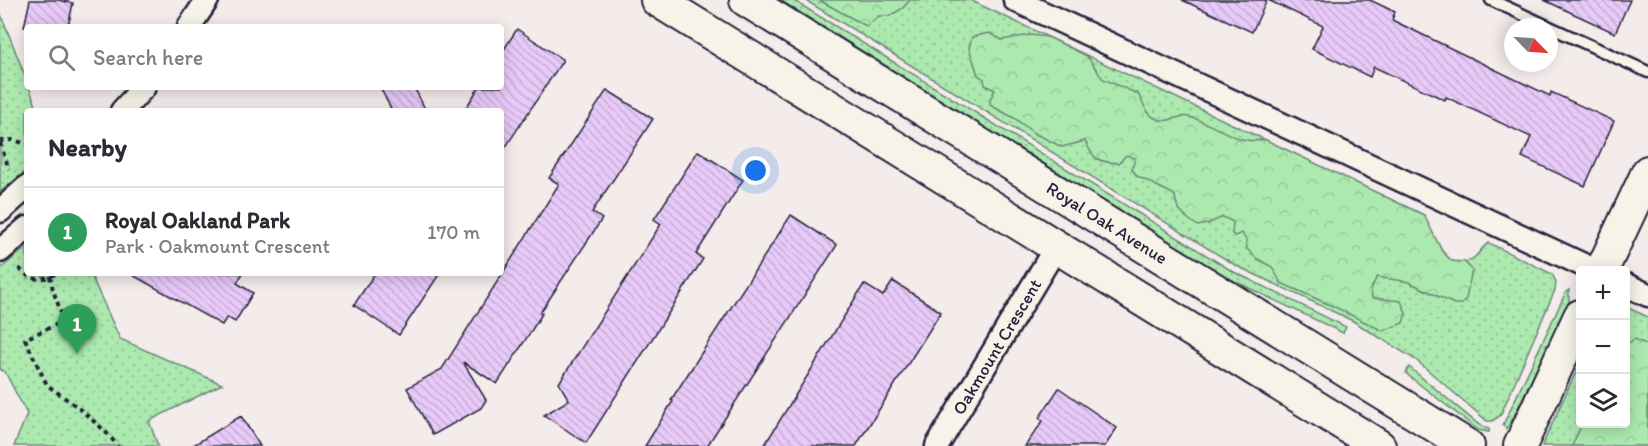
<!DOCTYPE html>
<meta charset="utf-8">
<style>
:root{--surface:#fff;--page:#f7f7f7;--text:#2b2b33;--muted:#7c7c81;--line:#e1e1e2;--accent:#1a73e8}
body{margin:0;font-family:Itim,sans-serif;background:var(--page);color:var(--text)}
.controls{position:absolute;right:18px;bottom:18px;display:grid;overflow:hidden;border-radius:6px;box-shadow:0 3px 15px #0003}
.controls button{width:54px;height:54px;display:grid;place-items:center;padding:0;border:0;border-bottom:2px solid var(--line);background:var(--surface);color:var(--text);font:30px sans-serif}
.compass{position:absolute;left:1504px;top:18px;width:54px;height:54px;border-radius:50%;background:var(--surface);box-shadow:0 3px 15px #0003;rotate:115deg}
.you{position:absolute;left:756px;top:171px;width:21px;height:21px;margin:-15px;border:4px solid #fff;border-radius:50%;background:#1a73e8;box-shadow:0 0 0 9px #1a73e833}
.badge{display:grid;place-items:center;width:39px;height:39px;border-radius:50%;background:var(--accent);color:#fff;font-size:20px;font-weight:700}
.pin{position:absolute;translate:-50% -50px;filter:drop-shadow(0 2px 3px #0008)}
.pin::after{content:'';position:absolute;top:32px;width:21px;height:18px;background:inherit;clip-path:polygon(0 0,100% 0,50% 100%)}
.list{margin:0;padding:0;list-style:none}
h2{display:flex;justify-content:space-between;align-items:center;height:78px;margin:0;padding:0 24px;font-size:26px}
h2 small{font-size:20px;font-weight:400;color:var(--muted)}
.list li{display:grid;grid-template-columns:39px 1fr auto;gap:18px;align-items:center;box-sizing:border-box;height:90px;padding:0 24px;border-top:2px solid var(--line)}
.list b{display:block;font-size:22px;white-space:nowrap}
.list p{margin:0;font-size:20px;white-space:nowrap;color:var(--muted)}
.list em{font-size:20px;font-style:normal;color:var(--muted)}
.icon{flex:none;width:33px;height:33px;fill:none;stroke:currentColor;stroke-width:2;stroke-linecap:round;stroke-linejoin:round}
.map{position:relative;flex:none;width:1648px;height:446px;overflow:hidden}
.search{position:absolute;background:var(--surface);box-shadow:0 3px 15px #0003;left:24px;top:24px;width:480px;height:66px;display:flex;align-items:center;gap:15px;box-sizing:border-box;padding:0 21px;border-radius:6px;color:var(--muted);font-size:22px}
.panel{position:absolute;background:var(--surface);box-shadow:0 3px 15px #0003;left:24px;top:108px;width:480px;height:168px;border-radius:6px}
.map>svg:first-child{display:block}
.grass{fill:url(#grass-dots);stroke:#678675;stroke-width:1.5}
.forest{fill:url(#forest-crowns);stroke:#678675;stroke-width:1.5}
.building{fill:url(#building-back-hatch);stroke:#22223b;stroke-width:1.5}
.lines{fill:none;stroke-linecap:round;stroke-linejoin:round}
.lane-casing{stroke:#22223b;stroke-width:15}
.street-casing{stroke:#22223b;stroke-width:27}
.secondary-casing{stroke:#22223b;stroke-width:36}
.path{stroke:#22223b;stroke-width:4;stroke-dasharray:4.5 4.5;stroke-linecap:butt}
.lane{stroke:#f7f3e8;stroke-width:10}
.street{stroke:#f7f3e8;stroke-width:22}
.secondary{stroke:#f7f3e8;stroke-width:32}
.labels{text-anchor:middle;stroke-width:6;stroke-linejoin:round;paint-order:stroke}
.street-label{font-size:18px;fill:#22223b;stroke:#f7f3e8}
</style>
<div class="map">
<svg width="1648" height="446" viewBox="0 0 1648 446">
<defs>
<pattern id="grass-dots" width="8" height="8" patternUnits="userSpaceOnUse" patternTransform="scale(1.5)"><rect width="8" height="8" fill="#ace9af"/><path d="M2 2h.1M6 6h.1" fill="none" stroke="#94c897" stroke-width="1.8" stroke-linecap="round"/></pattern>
<pattern id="forest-crowns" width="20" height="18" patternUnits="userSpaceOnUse" patternTransform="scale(1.5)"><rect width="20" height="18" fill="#ace9af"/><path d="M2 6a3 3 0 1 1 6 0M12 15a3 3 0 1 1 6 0" fill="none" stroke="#94c897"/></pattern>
<pattern id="building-back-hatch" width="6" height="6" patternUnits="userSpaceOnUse" patternTransform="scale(1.5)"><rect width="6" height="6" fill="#e8caf8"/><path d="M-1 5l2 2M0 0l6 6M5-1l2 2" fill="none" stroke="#c7add6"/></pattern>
</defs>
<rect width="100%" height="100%" fill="#f4ebeb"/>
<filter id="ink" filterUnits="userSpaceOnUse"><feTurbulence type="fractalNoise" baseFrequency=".0167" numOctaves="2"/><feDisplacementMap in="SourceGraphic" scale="12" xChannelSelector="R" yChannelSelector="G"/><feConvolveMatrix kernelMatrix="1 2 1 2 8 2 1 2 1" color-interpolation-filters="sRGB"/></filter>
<g filter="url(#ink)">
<path class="grass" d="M780,0H793L1232,271L1346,327L1343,333L1228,278Z
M805,0H970L1424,215C1432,231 1446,277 1472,259C1479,255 1481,247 1489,243L1552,274L1556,282L1555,290L1500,416L1492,421H1487L1416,360L1353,321L1235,265Z
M0,12L27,81V87H29L38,111H27V170L0,192Z
M27,247V273H90L120,339L222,384L149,421L158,446H14L27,414L5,372L0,369V269Z
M1569,290V302L1512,420L1506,429L1503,425L1566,292Z
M1626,307L1648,317V446H1542L1580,363V424H1626Z
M1409,367L1478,424L1489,429V432L1478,430L1409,376L1406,373Z"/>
<path class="forest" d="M819,0H910L903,8L890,16H879L866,26Z
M989,33L1002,40L1030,35L1048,37L1087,56L1103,79L1138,94C1143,102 1145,111 1153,117C1169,126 1175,114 1189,117C1212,122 1241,148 1264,139L1424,215L1442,251L1452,261L1465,262L1472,270L1466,299L1462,304H1454L1409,282L1377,277L1371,289L1372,298L1401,301L1406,313L1403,323L1383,331L1335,307L1281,283L1272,267L1256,258L1247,249L1246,240L1242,233L1235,236L1232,234L1233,222L1223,217L1207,224L1198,226C1186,218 1176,211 1175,196L1171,193L1137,176L1132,169L1135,158L1126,155L1119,163C1097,162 1094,160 1085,141L1062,147L1034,133L1014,118L990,105V99L995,90L985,85L984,79L978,75L969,48L972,37Z
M1634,339L1648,345V446H1572L1582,424H1626V345Z"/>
<path class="building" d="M30,0H58L73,3L68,27H24Z
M1182,0H1267L1252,32Z
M1268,0H1370L1395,12L1392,20L1550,96L1551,92L1614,121L1585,186L1522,157L1531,137L1446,97L1445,100L1374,67L1370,77L1312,49L1323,26Z
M1544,0H1630L1615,33Z
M517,29L563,60L501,154V111H464L479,87H501V54Z
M380,87H414L426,111H392Z
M607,90L653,119L592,212L602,219L540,313L542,314L497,384L463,362L486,400L481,408L433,435L407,388L442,369L559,184L549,178Z
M698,151L743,180L696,254L703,259L586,443L544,415L569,400L559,383L661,224L654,219Z
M791,215L837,245L707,446H645L673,401L671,400Z
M129,273H243L237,283L253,293L235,322L227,317L222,325Z
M375,273H440L399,335L354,305Z
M893,281L941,312L856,446H764L864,284L883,296Z
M1059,388L1117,428L1105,446H1025L1043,421L1039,418Z
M241,416L260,446H192Z"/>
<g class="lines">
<defs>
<path id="lane" d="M1491,0L1648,72"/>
<path id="street" d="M1015,0L1594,270
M189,27L207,0
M122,111L144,87
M0,211L27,187
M0,251L27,228
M1626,285L1648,295
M937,446L1056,247"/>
<path id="secondary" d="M657,0L1379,446
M746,0L1468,446
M1602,270L1648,172
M1520,446L1580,316"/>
</defs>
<use href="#lane" class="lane-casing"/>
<use href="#street" class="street-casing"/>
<use href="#secondary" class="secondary-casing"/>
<path class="path" d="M0,141L13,140L27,144
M0,143L9,169
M19,268C33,283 41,280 58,273
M50,276L53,290L64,321L25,339L47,385L76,406L104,430L118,446"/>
<use href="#lane" class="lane"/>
<use href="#street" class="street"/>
<use href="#secondary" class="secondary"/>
</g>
</g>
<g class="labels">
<g class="street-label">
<text transform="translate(1107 223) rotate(32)" y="6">Royal Oak Avenue</text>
<text transform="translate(997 347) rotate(-59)" y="6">Oakmount Crescent</text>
</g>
</g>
</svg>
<div class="controls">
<button>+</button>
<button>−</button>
<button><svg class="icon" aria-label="layers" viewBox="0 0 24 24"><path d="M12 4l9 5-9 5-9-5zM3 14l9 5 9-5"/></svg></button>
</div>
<svg class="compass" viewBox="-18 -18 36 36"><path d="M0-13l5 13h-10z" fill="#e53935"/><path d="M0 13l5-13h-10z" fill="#7c7c81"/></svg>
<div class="you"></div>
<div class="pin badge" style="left:77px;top:354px;background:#2e9e5b">1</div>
<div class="search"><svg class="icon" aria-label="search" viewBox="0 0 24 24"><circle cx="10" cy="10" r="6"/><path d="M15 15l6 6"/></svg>Search here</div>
<section class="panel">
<h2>Nearby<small></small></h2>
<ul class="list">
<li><span class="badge" style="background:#2e9e5b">1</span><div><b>Royal Oakland Park</b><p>Park · Oakmount Crescent</p></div><em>170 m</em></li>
</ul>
</section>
</div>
